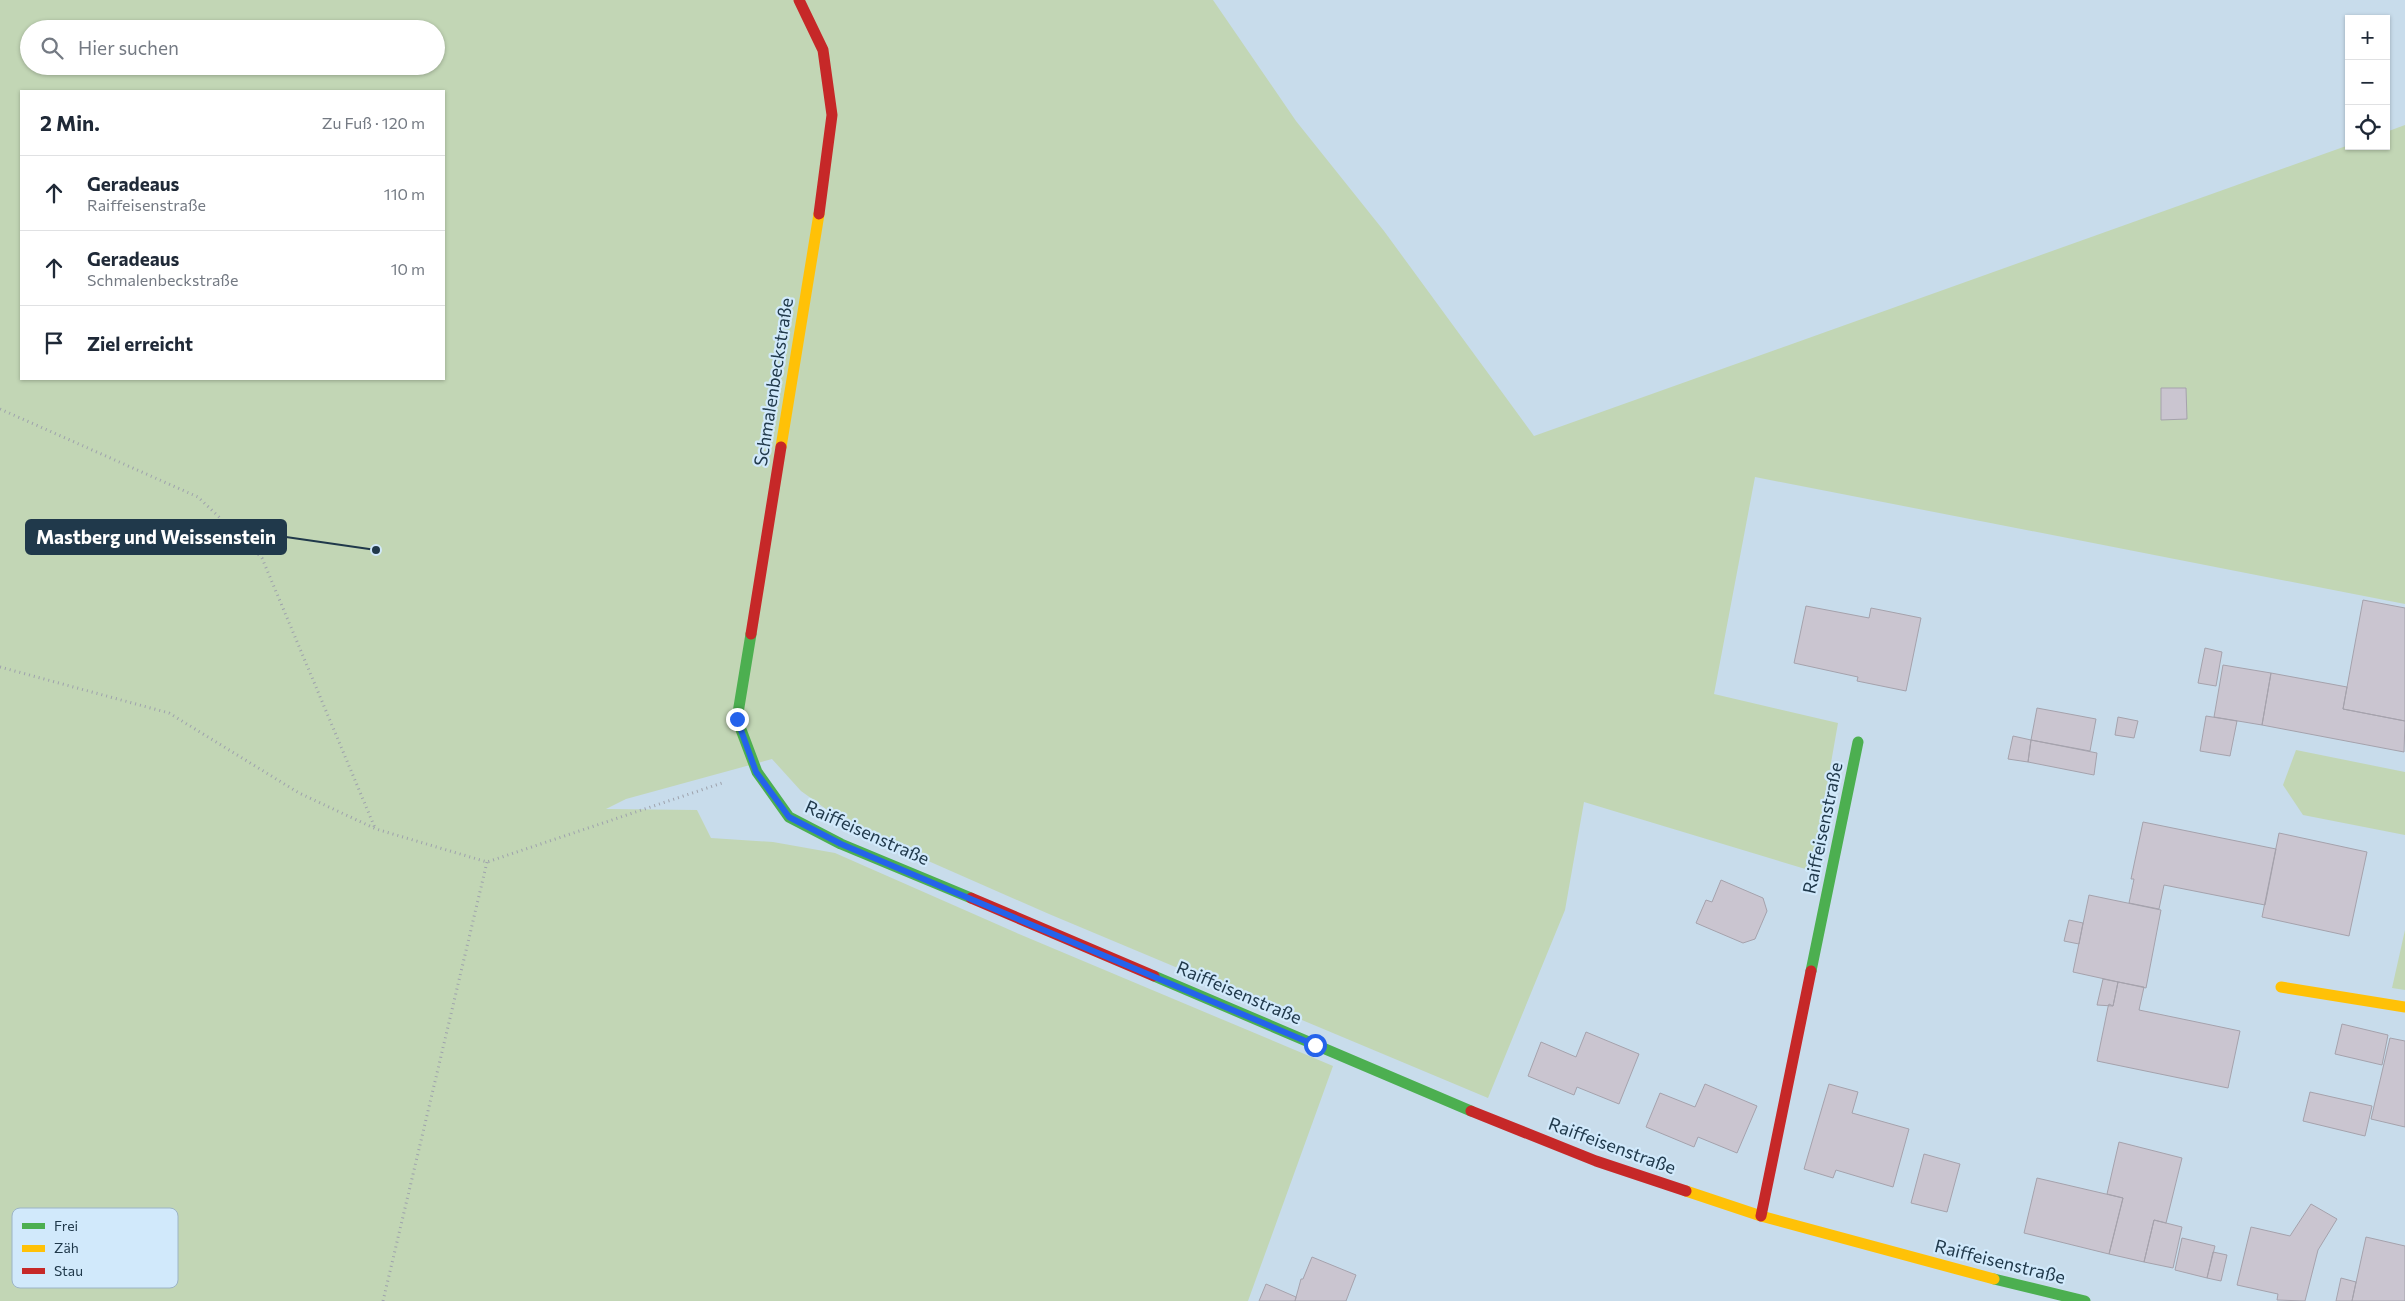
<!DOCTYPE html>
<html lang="de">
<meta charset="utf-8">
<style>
:root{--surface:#fff;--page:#f2f2f3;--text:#1f2937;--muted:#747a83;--line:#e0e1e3}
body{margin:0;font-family:Commissioner,sans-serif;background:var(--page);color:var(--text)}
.controls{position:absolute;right:15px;top:15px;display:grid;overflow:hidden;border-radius:0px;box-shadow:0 1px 4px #0004}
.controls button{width:45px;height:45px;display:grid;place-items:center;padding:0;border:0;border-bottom:1px solid var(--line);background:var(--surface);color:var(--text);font:25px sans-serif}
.stop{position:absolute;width:15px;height:15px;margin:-11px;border:4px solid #2563eb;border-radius:50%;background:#fff}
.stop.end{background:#2563eb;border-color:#fff;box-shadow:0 1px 5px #0008}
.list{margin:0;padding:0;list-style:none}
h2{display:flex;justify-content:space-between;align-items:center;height:65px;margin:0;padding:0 20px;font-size:21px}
h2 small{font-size:16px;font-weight:400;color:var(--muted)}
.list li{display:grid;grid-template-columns:32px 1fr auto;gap:15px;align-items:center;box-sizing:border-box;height:75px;padding:0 20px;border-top:1px solid var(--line)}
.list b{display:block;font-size:19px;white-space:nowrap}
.list p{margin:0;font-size:16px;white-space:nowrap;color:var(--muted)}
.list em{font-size:16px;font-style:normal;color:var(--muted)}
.icon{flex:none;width:28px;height:28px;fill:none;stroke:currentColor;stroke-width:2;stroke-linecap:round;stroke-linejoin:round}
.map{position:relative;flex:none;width:2405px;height:1301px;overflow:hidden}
.search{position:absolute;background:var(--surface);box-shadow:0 1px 4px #0004;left:20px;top:20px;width:425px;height:55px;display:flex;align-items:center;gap:12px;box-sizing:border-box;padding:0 18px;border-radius:28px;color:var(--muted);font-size:19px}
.panel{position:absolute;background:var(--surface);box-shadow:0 1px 4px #0004;left:20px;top:90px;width:425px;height:290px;border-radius:0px}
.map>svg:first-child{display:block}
.green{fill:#c2d6b5;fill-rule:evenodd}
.building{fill:#cac5d0;stroke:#a5a2ac}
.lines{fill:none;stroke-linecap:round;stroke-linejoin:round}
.path{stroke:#9ea2ac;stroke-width:3;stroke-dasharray:1 4;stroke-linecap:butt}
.fast{stroke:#4caf50;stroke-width:11}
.slow{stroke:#ffc107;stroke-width:11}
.jam{stroke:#c62828;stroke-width:11}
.route{stroke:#2563eb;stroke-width:6}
.labels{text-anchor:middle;stroke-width:4.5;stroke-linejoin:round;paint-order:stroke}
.street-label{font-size:18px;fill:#20394b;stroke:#d1e9fb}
.key{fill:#d1e9fb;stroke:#9cb4c6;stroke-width:1}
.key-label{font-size:14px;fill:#20394b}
.leader{fill:none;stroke:#20394b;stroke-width:2}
.callout-dot{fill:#20394b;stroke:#d1e9fb;stroke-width:2}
.callout{fill:#20394b;stroke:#20394b;stroke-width:2}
.callout-label{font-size:19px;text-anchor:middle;font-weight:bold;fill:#fff}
</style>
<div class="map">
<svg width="2405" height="1301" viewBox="0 0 2405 1301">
<rect width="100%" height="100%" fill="#c8dceb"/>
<path class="green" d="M0,0H1213L1296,121L1384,231L1534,436L2349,145L2386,146V132L2405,125V604L1755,477L1714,694L1838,723L1812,871L1584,802L1565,910L1488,1098L1049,914L851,827L801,791L772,759L626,799L606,809L697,810L711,838L773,842L835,853L1019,934L1333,1066L1248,1301H0ZM29,29H436V66H29ZM21,91H444V379H21Z
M2296,750L2405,772V835L2303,815L2283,785Z
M2405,930V990L2392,988Z"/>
<path class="building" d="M2161,388H2186L2187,419L2161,420Z
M2363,600L2405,608V721L2343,709Z
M1806,606L1869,618L1871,608L1921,618L1906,691L1857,681L1858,677L1794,663Z
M2205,648L2222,652L2216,686L2198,683Z
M2223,665L2271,673L2262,725L2214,717Z
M2271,673L2347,687L2343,709L2405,721L2404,752L2262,725Z
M2037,708L2096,719L2090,751L2031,740Z
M2206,716L2237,721L2230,756L2200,751Z
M2118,717L2138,721L2134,738L2115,735Z
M2013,736L2031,740L2028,762L2008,759Z
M2031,740L2097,753L2094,775L2028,762Z
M2143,822L2276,849L2265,905L2164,885L2159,909L2129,903L2134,879H2131Z
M2279,833L2367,852L2349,936L2262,917Z
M1721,880L1763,898L1767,911L1755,939L1743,943L1696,923L1706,900L1712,902Z
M2089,895L2161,910L2146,988L2073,972Z
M2069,920L2083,923L2079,944L2064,941Z
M2103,979L2118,982L2113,1006L2097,1005Z
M2118,982L2144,987L2139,1010L2240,1031L2228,1088L2097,1061L2108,1007L2109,1004L2113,1006Z
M2342,1024L2388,1035L2382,1065L2335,1054Z
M1586,1032L1639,1054L1619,1104L1577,1087L1574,1095L1528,1076L1541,1042L1576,1057Z
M2390,1038L2405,1041V1127L2371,1119Z
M1705,1084L1757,1106L1737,1153L1698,1137L1694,1147L1646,1127L1660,1093L1695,1107Z
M1829,1084L1858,1092L1852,1113L1909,1129L1893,1187L1836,1170L1833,1178L1804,1169Z
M2310,1092L2372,1106L2365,1136L2303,1121Z
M2119,1142L2182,1158L2166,1223L2154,1220L2144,1262L2109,1254L2123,1198L2107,1194Z
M1924,1154L1960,1164L1947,1212L1911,1203Z
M2037,1178L2123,1198L2109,1254L2024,1233Z
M2311,1204L2337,1219L2318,1250L2305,1301L2277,1300L2278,1294L2237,1285L2251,1227L2290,1236Z
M2154,1220L2182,1227L2173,1268L2144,1262Z
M2366,1237L2405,1246V1301H2352Z
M2182,1238L2215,1246L2207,1278L2175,1270Z
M2213,1252L2227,1255L2221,1281L2207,1278Z
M1312,1257L1356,1275L1346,1301H1295L1301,1279H1303Z
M2341,1278L2356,1282L2352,1301H2336Z
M1266,1284L1296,1297L1295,1301H1259Z"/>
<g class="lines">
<path class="path" d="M0,409L198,497L262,558L375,828
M0,667L169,713L299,793L376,829L487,862L725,782
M383,1301L487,862"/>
<path class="fast" d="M751,634L737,719L757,772L789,817L841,844L971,898
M1811,971L1858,742
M1154,976L1471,1111
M1994,1279L2085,1301"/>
<path class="slow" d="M781,447L819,214
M2281,987L2405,1007
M1686,1191L1761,1216L1994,1279"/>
<path class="jam" d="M799,0L823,50L832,115L819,214
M751,634L781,447
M971,898L1154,976
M1471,1111L1596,1161L1686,1191
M1761,1216L1811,971"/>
</g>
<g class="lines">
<path class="route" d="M737,719L756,772L789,817L841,844L1315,1045"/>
</g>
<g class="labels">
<g class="street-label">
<text transform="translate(774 382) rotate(-81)" y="6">Schmalenbeckstraße</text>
<text transform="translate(1823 828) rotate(-78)" y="6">Raiffeisenstraße</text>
<text transform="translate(867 833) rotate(24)" y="6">Raiffeisenstraße</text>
<text transform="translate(1239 993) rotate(23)" y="6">Raiffeisenstraße</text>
<text transform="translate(1612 1146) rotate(20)" y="6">Raiffeisenstraße</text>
<text transform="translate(2000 1262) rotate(14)" y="6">Raiffeisenstraße</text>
</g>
</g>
<rect x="12" y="1208" width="166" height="80" rx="8" class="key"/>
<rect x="22" y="1223" width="23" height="6" fill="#4caf50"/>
<rect x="22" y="1245" width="23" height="7" fill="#ffc107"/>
<rect x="22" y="1268" width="23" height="6" fill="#c62828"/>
<g class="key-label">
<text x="54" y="1231">Frei</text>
<text x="54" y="1253">Zäh</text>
<text x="54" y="1276">Stau</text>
</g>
<path class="leader" d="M376 550L286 537"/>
<circle class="callout-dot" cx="376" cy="550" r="5"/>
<rect class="callout" x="26" y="520" width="260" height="34" rx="5"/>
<g class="callout-label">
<text x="156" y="544">Mastberg und Weissenstein</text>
</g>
</svg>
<div class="controls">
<button>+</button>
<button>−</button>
<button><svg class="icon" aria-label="locate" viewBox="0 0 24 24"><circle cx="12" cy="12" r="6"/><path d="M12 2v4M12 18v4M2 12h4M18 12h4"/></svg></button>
</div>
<div class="stop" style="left:1315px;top:1045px"></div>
<div class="stop end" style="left:737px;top:719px"></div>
<div class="search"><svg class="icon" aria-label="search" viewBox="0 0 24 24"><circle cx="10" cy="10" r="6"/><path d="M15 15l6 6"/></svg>Hier suchen</div>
<section class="panel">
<h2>2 Min.<small>Zu Fuß · 120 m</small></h2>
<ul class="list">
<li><svg class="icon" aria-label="ahead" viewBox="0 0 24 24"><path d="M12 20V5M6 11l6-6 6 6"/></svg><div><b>Geradeaus</b><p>Raiffeisenstraße</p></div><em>110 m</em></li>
<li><svg class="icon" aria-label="ahead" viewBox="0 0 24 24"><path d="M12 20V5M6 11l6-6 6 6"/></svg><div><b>Geradeaus</b><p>Schmalenbeckstraße</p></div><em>10 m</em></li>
<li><svg class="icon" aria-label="arrive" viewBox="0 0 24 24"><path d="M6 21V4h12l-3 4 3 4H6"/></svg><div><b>Ziel erreicht</b></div></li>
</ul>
</section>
</div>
